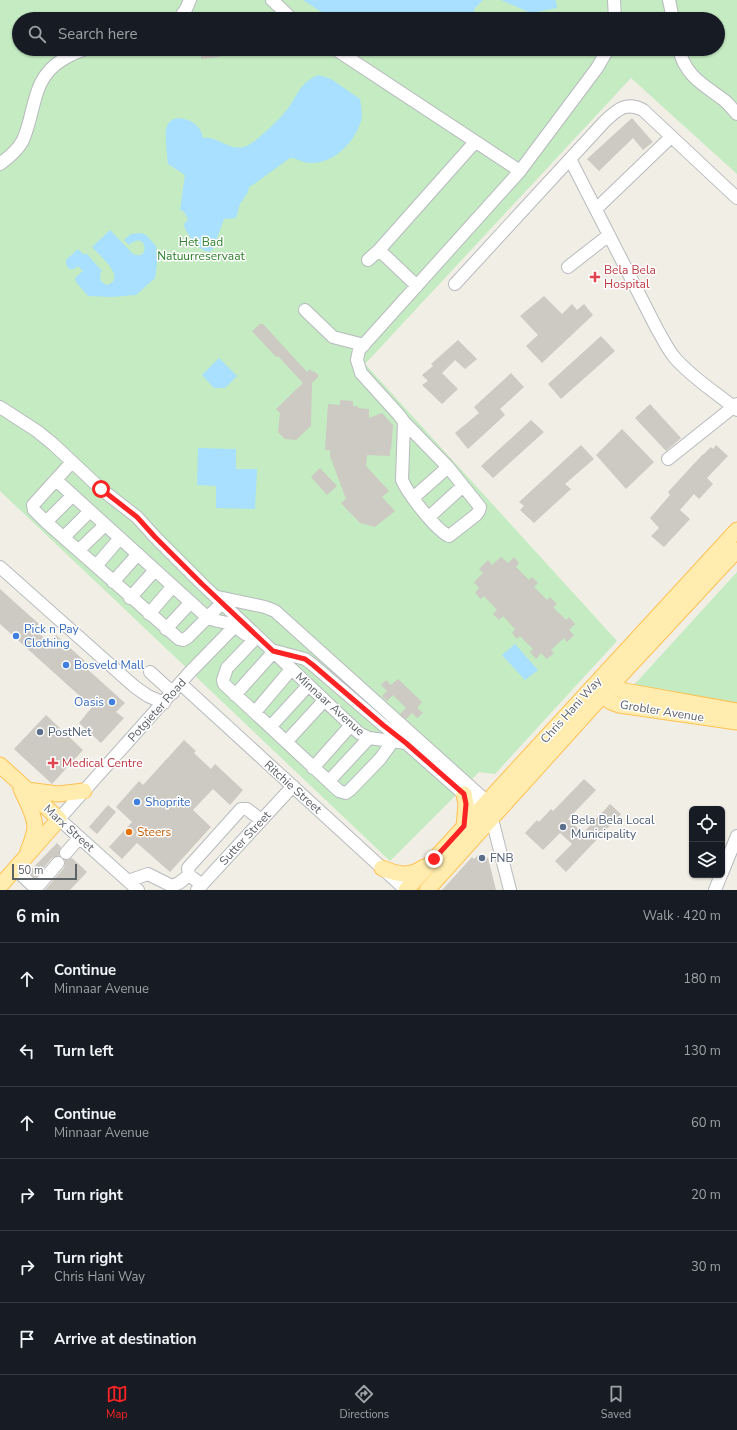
<!DOCTYPE html>
<meta charset="utf-8">
<style>
:root{--surface:#171b24;--page:#20242c;--text:#f1f3f6;--muted:#9ea1a6;--line:#363941;--accent:#fb2323}
body{margin:0;font-family:"Nunito Sans",sans-serif;background:var(--page);color:var(--text)}
.controls{position:absolute;right:12px;bottom:12px;display:grid;overflow:hidden;border-radius:6px;box-shadow:0 1px 3px #0004}
.controls button{width:36px;height:36px;display:grid;place-items:center;padding:0;border:0;border-bottom:1px solid var(--line);background:var(--surface);color:var(--text);font:20px sans-serif}
.scale{position:absolute;left:12px;bottom:10px;width:65px;box-sizing:border-box;padding-left:4px;border:2px solid #5e6368;border-top:0;font-size:11px;line-height:14px;white-space:nowrap;color:#5e6368;-webkit-text-stroke:3px #fff;paint-order:stroke}
.stop{position:absolute;width:12px;height:12px;margin:-9px;border:3px solid #fb2323;border-radius:50%;background:#fff}
.stop.end{background:#fb2323;border-color:#fff;box-shadow:0 1px 4px #0008}
.list{margin:0;padding:0;list-style:none}
h2{display:flex;justify-content:space-between;align-items:center;height:52px;margin:0;padding:0 16px;font-size:17px}
h2 small{font-size:13px;font-weight:400;color:var(--muted)}
.list li{display:grid;grid-template-columns:26px 1fr auto;gap:12px;align-items:center;box-sizing:border-box;height:72px;padding:0 16px;border-top:1px solid var(--line)}
.list b{display:block;font-size:15px;white-space:nowrap}
.list p{margin:0;font-size:13px;white-space:nowrap;color:var(--muted)}
.list em{font-size:13px;font-style:normal;color:var(--muted)}
.icon{flex:none;width:22px;height:22px;fill:none;stroke:currentColor;stroke-width:2;stroke-linecap:round;stroke-linejoin:round}
.map{position:relative;flex:none;width:737px;height:890px;overflow:hidden}
.search{position:absolute;background:var(--surface);box-shadow:0 1px 3px #0004;left:12px;right:12px;top:12px;height:44px;display:flex;align-items:center;gap:10px;box-sizing:border-box;padding:0 14px;border-radius:22px;color:var(--muted);font-size:15px}
.sheet{height:484px;background:var(--surface)}
nav{display:flex;justify-content:space-around;align-items:center;box-sizing:border-box;height:56px;border-top:1px solid var(--line);background:var(--surface);font-size:11px;color:var(--muted)}
nav a{display:grid;justify-items:center;gap:2px}
nav .on{color:var(--accent)}
.map>svg:first-child{display:block}
.green{fill:#c4ebc1;fill-rule:evenodd}
.water{fill:#a9e0ff}
.building{fill:#cdc9c3}
.lines{fill:none;stroke-linecap:round;stroke-linejoin:round}
.minor-casing{stroke:#b7babe;stroke-width:14}
.major-casing{stroke:#ffc152;stroke-width:17}
.minor{stroke:#fff;stroke-width:12}
.major{stroke:#ffecae;stroke-width:15}
.route{stroke:#fb2323;stroke-width:5}
.health-dot{fill:#e0444e;stroke:#fff;stroke-width:1.5}
.shop-dot{fill:#3f7fe0;stroke:#fff;stroke-width:1.5}
.service-dot{fill:#5c6f8a;stroke:#fff;stroke-width:1.5}
.food-dot{fill:#e8710a;stroke:#fff;stroke-width:1.5}
.labels{text-anchor:middle;stroke-width:3;stroke-linejoin:round;paint-order:stroke}
.park-label{font-size:12px;fill:#2e812b;stroke:#fff}
.health-label{font-size:12px;fill:#be3a42;stroke:#fff;text-anchor:start}
.shop-label{font-size:12px;fill:#366cbe;stroke:#fff;text-anchor:start}
.street-label{font-size:12px;fill:#5e6368;stroke:#fff}
.service-label{font-size:12px;fill:#4e5e75;stroke:#fff;text-anchor:start}
.food-label{font-size:12px;fill:#c56008;stroke:#fff;text-anchor:start}
</style>
<div class="map">
<svg width="737" height="890" viewBox="0 0 737 890">
<rect width="100%" height="100%" fill="#f1eee6"/>
<path class="green" d="M0,0H737V174L631,78L365,364L617,641L495,774L479,772L390,861L0,491ZM19,19H718V49H19Z
M737,572V703L633,686Z"/>
<path class="water" d="M303,0H483L475,8L471,19H414L410,17L389,15L372,19H351L335,17L323,13Z
M501,0H554L556,1L557,8L531,13Z
M318,75L331,79L360,99C361,106 363,114 361,121C355,142 334,164 310,163C303,163 297,158 290,158L254,184L249,187L248,192L240,204L236,218L224,219L213,249L209,252C197,250 189,237 184,226L185,222L188,221C187,216 185,211 180,210L185,175L168,164C167,154 165,139 166,130C169,112 190,118 198,127C201,130 202,134 203,138C218,135 230,153 247,146C255,143 281,118 286,111C298,96 298,84 318,75Z
M110,230L133,254C151,262 147,229 129,245L124,240L131,234L141,233L146,235L156,246L157,263L155,278L136,295L112,297L88,296L76,282L75,278L83,271L78,266L74,269H69L66,264V260L78,249L84,255L86,253L102,271L101,272L100,279L103,283L107,285C128,278 99,255 92,247Z
M219,358L237,376L225,388H214L202,375Z
M198,448L236,449V469H257L255,509L216,508V486L197,485Z
M515,644L538,670L525,680L502,655Z"/>
<path class="building" d="M226,49L219,57L201,59V50Z
M632,118L653,142L643,150L633,138L599,171L587,159Z
M544,296L562,314L572,304L577,310L584,304L593,315L542,363L526,346L538,335L520,316Z
M260,324H263L307,372L310,369L313,372L314,371L319,376L312,383L311,426L296,440L285,439L278,432L280,413L276,409L303,383L278,356L276,357L252,331Z
M601,336L615,351L561,399L548,384Z
M458,340L477,359L465,369L455,360L442,373L458,389L442,404L422,385L428,381L422,375L433,366L431,364Z
M511,373L524,387L500,409L505,415L468,449L455,433L479,413L474,407Z
M340,400L353,401V406H358V408L369,409V418L382,413L393,425L391,450H390V456L367,455L366,466L389,491L382,497L395,511L375,527L360,523L341,503L346,499L330,456V450H325L328,404L340,405Z
M650,404L681,438L666,451L635,418Z
M531,420L544,432L493,478L481,466Z
M622,429L654,462L626,489L596,455Z
M581,445L594,459L565,484L571,489L534,523L520,510L524,506L519,502Z
M716,445L728,456L707,478L713,484L699,499L694,494L680,510L690,519L664,547L651,536L659,528L650,518L670,495L668,492L703,454V455L711,447L713,449Z
M320,468L337,486L327,495L311,477Z
M501,557L508,563L514,557L519,563L516,567L529,580L532,577L538,583L534,587L547,600L550,597L557,604L553,607L566,620L569,617L575,624L569,630L574,635L567,642L564,638L551,650L554,653L547,659L541,653L536,659L530,652L533,649L520,636L517,639L512,633L515,629L503,616L499,620L493,614L497,610L484,596L481,599L475,593L479,588L474,582L483,573L479,569L488,560L492,565Z
M0,589L39,624L34,629L49,642L56,635L88,664L85,667L125,703L116,712L124,718L101,743L79,723L92,707L0,624Z
M398,679L422,702L417,708L423,713L417,718L412,713L406,719L400,714L406,708L393,695L387,701L382,696L387,691L381,685L386,680L391,685Z
M46,715L83,750L52,784L14,749Z
M184,740L196,751L194,753L211,769L215,764L243,790L230,805L213,789L193,810L211,827L170,872L137,843L122,859L109,847L132,822L116,807L139,781L143,785Z
M584,779L596,790L568,819L583,833L610,804L621,814L566,872L555,861L572,844L560,833L543,850L525,833L537,820L539,822L551,809L553,811Z
M108,805L116,812L97,834L89,827Z
M57,843L61,847L59,851V856L52,858L35,878L29,872Z
M478,855H481L488,858L496,890H442L472,857L474,859Z
M72,858L87,872L70,890H45L64,868L65,864V860Z"/>
<g class="lines">
<defs>
<path id="minor" d="M272,0L292,19
M614,0L615,19
M669,0L673,19
M179,19L186,9L190,0
M335,49L520,171
M679,49C685,76 704,85 724,100C729,104 733,110 737,114
M570,159L657,329C663,339 668,350 675,358C692,378 717,393 737,410
M0,164C9,157 18,150 23,140C36,111 31,79 62,60C70,55 78,51 87,49
M596,209L671,137
M379,250L417,286
M368,260L379,250L475,142
M568,267L609,235
M455,284L605,121C617,110 626,101 643,110L737,198
M305,310L333,337L364,345
M0,407L37,431L53,444L101,489L137,517L155,537L202,584L359,733L369,738L406,743
M404,422L448,467L480,507L479,511L476,515L449,536C436,530 408,494 402,480L404,422L399,415L361,373L357,360L359,350L520,171L597,68L608,49
M668,459L737,404
M72,462L33,505L34,510L46,522L179,639L183,640L188,637L222,603
M56,480L208,618L218,621L232,624L245,634
M413,498L448,467
M429,517L463,486
M46,522L73,495
M64,537L90,511
M79,550L105,525
M96,566L120,538
M0,567L135,687L148,696L164,703
M113,582L138,554
M218,597L265,607L275,611L494,808
M130,598L155,570
M149,614L173,586
M166,629L191,602
M253,641L227,668L223,680L224,684L339,791L346,793L350,790L380,759L393,741
M275,651L305,659L313,665L383,725L406,743L492,819L510,890
M150,672L173,693
M181,684L406,890
M235,695L270,656
M255,712L288,673
M271,726L305,689
M287,741L321,704
M313,768L351,725
M329,781L369,738
M66,853L79,838
M15,869L32,885L35,886L39,885L58,863
M722,873L737,836
M128,881L148,874L172,886L179,883L189,875
M202,885L189,875L188,868L241,809H247L261,820
M138,890L59,819L190,672L235,626
M197,890L293,786
M715,890L721,875"/>
<path id="major" d="M603,682L611,686L625,691L737,711
M594,690L611,702L619,705L737,722
M0,765L59,819L0,886
M21,789C26,800 34,813 35,826C35,834 31,843 28,851
M27,790L58,794L84,791
M464,794L466,804L464,826
M382,868C396,874 410,878 424,867
M406,890L737,530
M427,890L619,677L737,550"/>
</defs>
<use href="#minor" class="minor-casing"/>
<use href="#major" class="major-casing"/>
<use href="#minor" class="minor"/>
<use href="#major" class="major"/>
</g>
<g class="lines">
<path class="route" d="M101,489L137,517L155,537L202,584L273,651L305,659L313,665L383,725L406,743L464,794L466,804L464,826L434,859"/>
</g>
<g class="health-dot">
<path d="M593 271h4v4h4v4h-4v4h-4v-4h-4v-4h4z"/>
<path d="M51 757h4v4h4v4h-4v4h-4v-4h-4v-4h4z"/>
</g>
<g class="shop-dot">
<circle cx="16" cy="636" r="4"/>
<circle cx="66" cy="665" r="4"/>
<circle cx="112" cy="702" r="4"/>
<circle cx="137" cy="802" r="4"/>
</g>
<g class="service-dot">
<circle cx="40" cy="732" r="4"/>
<circle cx="563" cy="827" r="4"/>
<circle cx="482" cy="858" r="4"/>
</g>
<circle class="food-dot" cx="129" cy="832" r="4"/>
<g class="labels">
<g class="park-label">
<text x="201" y="246">Het Bad<tspan x="201" dy="14">Natuurreservaat</tspan></text>
</g>
<g class="health-label">
<text x="604" y="274">Bela Bela<tspan x="604" dy="14">Hospital</tspan></text>
<text x="62" y="767">Medical Centre</text>
</g>
<g class="shop-label">
<text x="24" y="633">Pick n Pay<tspan x="24" dy="14">Clothing</tspan></text>
<text x="74" y="669">Bosveld Mall</text>
<text x="104" y="706" text-anchor="end">Oasis</text>
<text x="145" y="806">Shoprite</text>
</g>
<g class="street-label">
<text transform="translate(330 704) rotate(42)" y="4">Minnaar Avenue</text>
<text transform="translate(157 710) rotate(-48)" y="4">Potgieter Road</text>
<text transform="translate(571 710) rotate(-48)" y="4">Chris Hani Way</text>
<text transform="translate(662 711) rotate(9)" y="4">Grobler Avenue</text>
<text transform="translate(293 787) rotate(42)" y="4">Ritchie Street</text>
<text transform="translate(69 828) rotate(42)" y="4">Marx Street</text>
<text transform="translate(245 838) rotate(-47)" y="4">Sutter Street</text>
</g>
<g class="service-label">
<text x="48" y="736">PostNet</text>
<text x="571" y="824">Bela Bela Local<tspan x="571" dy="14">Municipality</tspan></text>
<text x="490" y="862">FNB</text>
</g>
<g class="food-label">
<text x="137" y="836">Steers</text>
</g>
</g>
</svg>
<div class="controls">
<button><svg class="icon" aria-label="locate" viewBox="0 0 24 24"><circle cx="12" cy="12" r="6"/><path d="M12 2v4M12 18v4M2 12h4M18 12h4"/></svg></button>
<button><svg class="icon" aria-label="layers" viewBox="0 0 24 24"><path d="M12 4l9 5-9 5-9-5zM3 14l9 5 9-5"/></svg></button>
</div>
<div class="scale">50 m</div>
<div class="stop" style="left:101px;top:489px"></div>
<div class="stop end" style="left:434px;top:859px"></div>
<div class="search"><svg class="icon" aria-label="search" viewBox="0 0 24 24"><circle cx="10" cy="10" r="6"/><path d="M15 15l6 6"/></svg>Search here</div>
</div>
<section class="sheet">
<h2>6 min<small>Walk · 420 m</small></h2>
<ul class="list">
<li><svg class="icon" aria-label="ahead" viewBox="0 0 24 24"><path d="M12 20V5M6 11l6-6 6 6"/></svg><div><b>Continue</b><p>Minnaar Avenue</p></div><em>180 m</em></li>
<li><svg class="icon" aria-label="left" viewBox="0 0 24 24"><path d="M17 20v-9H6M10 6l-5 5 5 5"/></svg><div><b>Turn left</b></div><em>130 m</em></li>
<li><svg class="icon" aria-label="ahead" viewBox="0 0 24 24"><path d="M12 20V5M6 11l6-6 6 6"/></svg><div><b>Continue</b><p>Minnaar Avenue</p></div><em>60 m</em></li>
<li><svg class="icon" aria-label="right" viewBox="0 0 24 24"><path d="M7 20v-9h11M14 6l5 5-5 5"/></svg><div><b>Turn right</b></div><em>20 m</em></li>
<li><svg class="icon" aria-label="right" viewBox="0 0 24 24"><path d="M7 20v-9h11M14 6l5 5-5 5"/></svg><div><b>Turn right</b><p>Chris Hani Way</p></div><em>30 m</em></li>
<li><svg class="icon" aria-label="arrive" viewBox="0 0 24 24"><path d="M6 21V4h12l-3 4 3 4H6"/></svg><div><b>Arrive at destination</b></div></li>
</ul>
</section>
<nav>
<a class="on"><svg class="icon" aria-label="map" viewBox="0 0 24 24"><path d="M3 6l6-2 6 2 6-2v14l-6 2-6-2-6 2zM9 4v14M15 6v14"/></svg>Map</a>
<a><svg class="icon" aria-label="directions" viewBox="0 0 24 24"><path d="M12 3l9 9-9 9-9-9zM9 14v-3h6M13 9l2 2-2 2"/></svg>Directions</a>
<a><svg class="icon" aria-label="saved" viewBox="0 0 24 24"><path d="M7 4h10v16l-5-4-5 4z"/></svg>Saved</a>
</nav>
